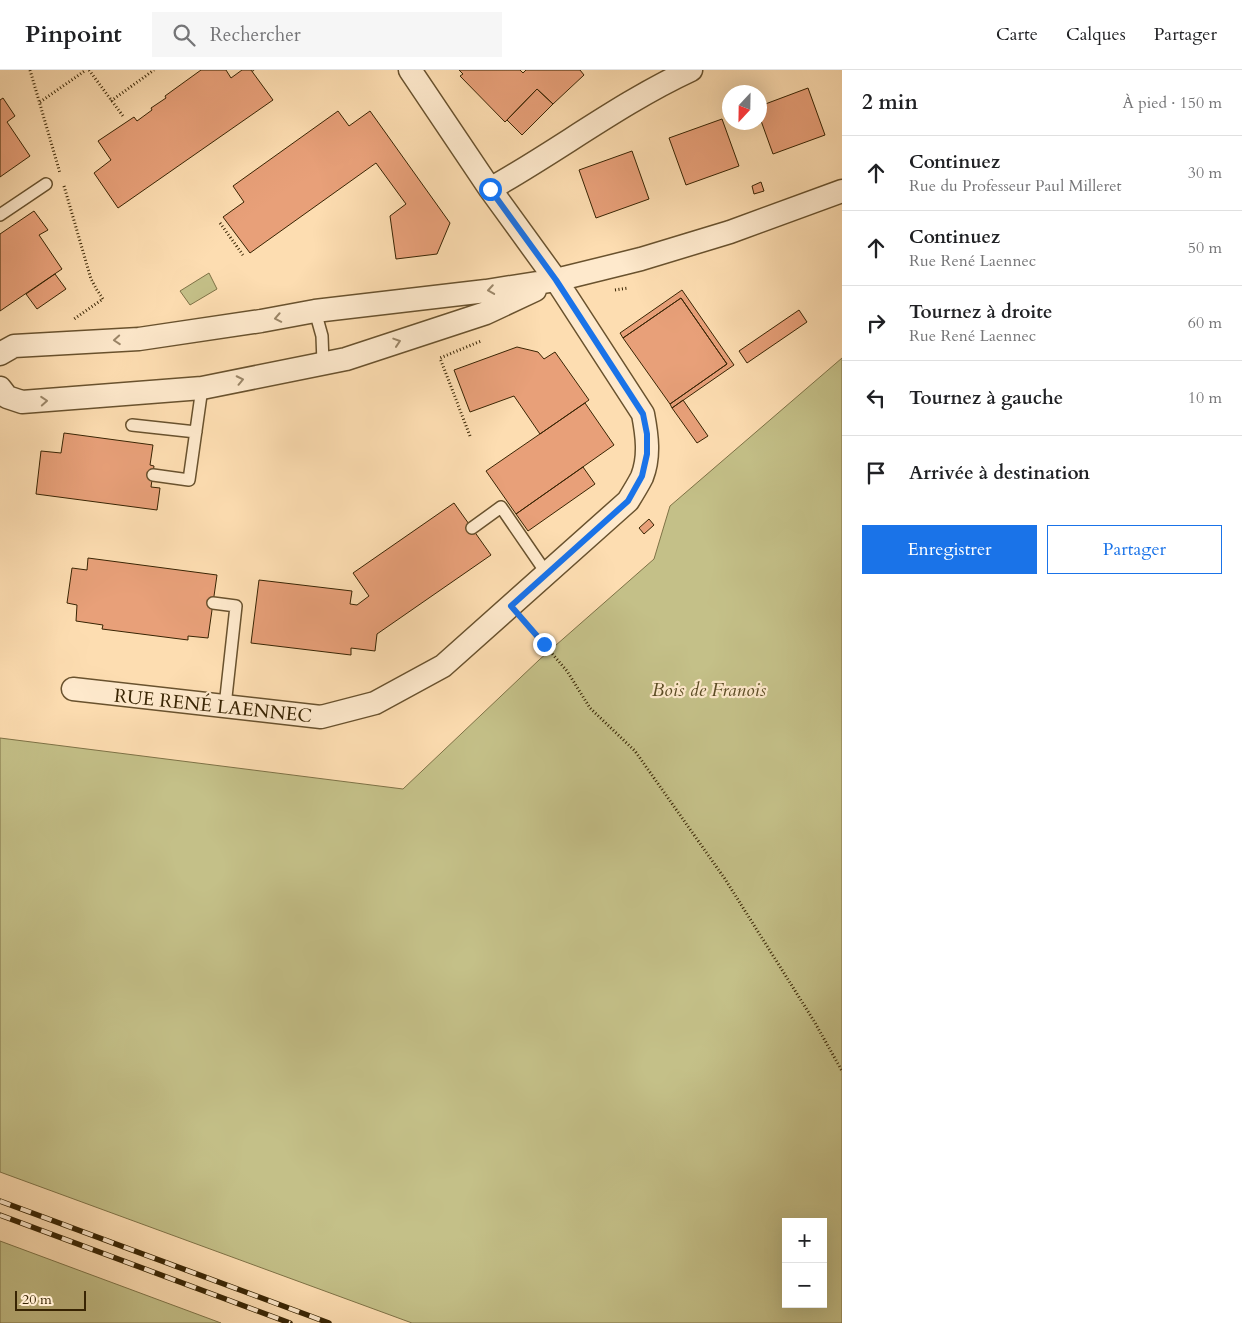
<!DOCTYPE html>
<html lang="fr">
<meta charset="utf-8">
<style>
:root{--surface:#fff;--page:#f6f6f6;--text:#202124;--muted:#757577;--line:#e0e0e0;--accent:#1a73e8}
body{margin:0;font-family:Cardo,serif;background:var(--page);color:var(--text)}
.controls{position:absolute;right:15px;bottom:15px;display:grid;overflow:hidden;border-radius:0px;box-shadow:0 5px 20px #0002}
.controls button{width:45px;height:45px;display:grid;place-items:center;padding:0;border:0;border-bottom:1px solid var(--line);background:var(--surface);color:var(--text);font:25px sans-serif}
.compass{position:absolute;left:722px;top:15px;width:45px;height:45px;border-radius:50%;background:var(--surface);box-shadow:0 5px 20px #0002;rotate:202deg}
.scale{position:absolute;left:15px;bottom:12px;width:71px;box-sizing:border-box;padding-left:5px;border:2px solid #382403;border-top:0;font-size:14px;line-height:18px;white-space:nowrap;color:#382403;-webkit-text-stroke:4px #fee9cc;paint-order:stroke}
.stop{position:absolute;width:15px;height:15px;margin:-11px;border:4px solid #1a73e8;border-radius:50%;background:#fff}
.stop.end{background:#1a73e8;border-color:#fff;box-shadow:0 1px 5px #0008}
.list{margin:0;padding:0;list-style:none}
h2{display:flex;justify-content:space-between;align-items:center;height:65px;margin:0;padding:0 20px;font-size:21px}
h2 small{font-size:16px;font-weight:400;color:var(--muted)}
.list li{display:grid;grid-template-columns:32px 1fr auto;gap:15px;align-items:center;box-sizing:border-box;height:75px;padding:0 20px;border-top:1px solid var(--line)}
.list b{display:block;font-size:19px;white-space:nowrap}
.list p{margin:0;font-size:16px;white-space:nowrap;color:var(--muted)}
.list em{font-size:16px;font-style:normal;color:var(--muted)}
.actions{display:flex;gap:10px;padding:15px 20px}
.actions a{flex:1;padding:11px 0;border:1px solid var(--accent);border-radius:0px;text-align:center;font-size:18px;color:var(--accent)}
.actions .main{background:var(--accent);color:#fff}
.icon{flex:none;width:28px;height:28px;fill:none;stroke:currentColor;stroke-width:2;stroke-linecap:round;stroke-linejoin:round}
.map{position:relative;flex:none;width:842px;height:1253px;overflow:hidden}
header{display:flex;align-items:center;gap:30px;box-sizing:border-box;height:70px;padding:0 25px;background:var(--surface);border-bottom:1px solid var(--line)}
header strong{font-size:24px}
nav{display:flex;gap:28px;margin-inline-start:auto;font-size:18px}
.search{width:350px;height:45px;background:var(--page);display:flex;align-items:center;gap:12px;box-sizing:border-box;padding:0 18px;border-radius:0px;color:var(--muted);font-size:19px}
main{display:flex}
aside{flex:1;background:var(--surface)}
.map>svg:first-child{display:block}
.green{fill:#c4c088;stroke:#7e7246;fill-rule:evenodd}
.building{fill:#e8a079;stroke:#382403}
.lines{fill:none;stroke-linecap:round;stroke-linejoin:round}
.lane-casing{stroke:#69522e;stroke-width:14}
.street-casing{stroke:#69522e;stroke-width:25}
.path{stroke:#382403;stroke-width:3;stroke-dasharray:1 2.5;stroke-linecap:butt}
.lane{stroke:#fee9cc;stroke-width:11}
.street{stroke:#fee9cc;stroke-width:22}
.rail-casing{stroke:#382403;stroke-width:5.5}
.rail{stroke:#fee9cc;stroke-width:4;stroke-dasharray:11;stroke-linecap:butt}
.oneway{stroke:#9b8668}
.route{stroke:#1a73e8;stroke-width:6}
.labels{text-anchor:middle;stroke-width:4.5;stroke-linejoin:round;paint-order:stroke}
.park-label{font-size:19px;font-style:italic;fill:#5b4b24;stroke:#fee9cc}
.street-label{font-size:19px;fill:#382403;stroke:#fee9cc}
</style>
<header>
<strong>Pinpoint</strong>
<div class="search"><svg class="icon" aria-label="search" viewBox="0 0 24 24"><circle cx="10" cy="10" r="6"/><path d="M15 15l6 6"/></svg>Rechercher</div>
<nav><a>Carte</a><a>Calques</a><a>Partager</a></nav>
</header>
<main>
<div class="map">
<svg width="842" height="1253" viewBox="0 0 842 1253">
<rect width="100%" height="100%" fill="#fdddb1"/>
<filter id="stains"><feTurbulence type="fractalNoise" baseFrequency=".004" numOctaves="4"/><feColorMatrix values="0 0 0 0 .2 0 0 0 0 .09 0 0 0 0 .02 0 0 0 .5 -.17"/></filter>
<radialGradient id="worn" r=".72"><stop offset=".6" stop-color="#630" stop-opacity="0"/><stop offset="1" stop-color="#630" stop-opacity=".3"/></radialGradient>
<path class="green" d="M209,203L217,219L190,235L180,221Z
M842,288V1253H412L0,1102V668L403,719L539,590L654,489L670,436ZM786,1152H823V1234H786Z
M0,1171L221,1253H0Z"/>
<path class="building" d="M201,0H226L231,8L242,0H251L273,30L118,138L94,103L111,90L98,71L134,47L137,51L152,40L151,38L166,28L165,26Z
M459,0H520L523,3L526,0H580L584,5L553,34L537,19L505,52L460,6L463,4Z
M808,18L825,65L773,84L760,48V36Z
M537,19L553,34L522,65L507,50Z
M3,28L15,46L7,52L30,86L0,107V30Z
M338,41L349,56L370,41L450,153L437,184L396,189L390,146L406,134L376,93L250,183L223,147L244,132L233,116Z
M722,49L739,96L686,115L669,68Z
M632,81L649,129L596,148L579,100Z
M761,112L764,121L754,124L752,116Z
M34,141L48,160L39,165L62,199L0,241V164Z
M55,204L66,219L37,239L26,224Z
M682,220L734,295L672,338L670,334L727,294L681,228L623,268L620,263Z
M681,228L727,294L670,334L623,268Z
M799,240L807,252L747,293L739,281Z
M517,277L538,282L544,289L555,282L589,330L540,364L514,326L470,342L454,300Z
M683,330L708,366L697,373L672,338Z
M585,333L614,375L516,444L486,401Z
M64,363L153,375L150,395L154,396L151,417L160,418L157,440L36,424L41,381L61,383Z
M583,397L595,414L528,461L516,444Z
M454,433L491,485L377,564L375,581L351,578V585L251,573L259,510L352,521L350,534L357,535L369,526L353,503Z
M649,449L654,455L644,464L639,458Z
M88,488L217,505L208,568L188,566V570L102,559L103,555L76,551L77,535L67,533L72,498L87,500Z"/>
<g class="lines">
<defs>
<path id="lane" d="M0,145L46,114
M315,241L322,266L323,293
M132,355L196,362
M153,405L189,410L202,318
M472,458L501,437L547,504
M213,533L236,536L225,636"/>
<path id="street" d="M490,119C558,81 620,33 691,0
M0,284L14,276L139,269L261,251L315,241L486,221L556,210L641,189L730,162L842,121
M0,318L7,327L22,332L202,318L346,289L486,243L535,220
M73,619L321,647L375,633L443,596L628,431C633,423 638,415 642,407C650,387 647,365 643,344L556,210L490,119L410,0"/>
</defs>
<use href="#lane" class="lane-casing"/>
<use href="#street" class="street-casing"/>
<path class="path" d="M30,0L60,103
M89,0L123,46
M253,0L254,1
M111,31L154,0
M40,32L86,0
M64,116L91,209L97,220L103,229L74,249
M220,153L243,185
M615,220L628,218
M470,366L440,288L481,271
M525,552L567,601L590,638L635,681L725,809L814,951L842,1001"/>
<use href="#lane" class="lane"/>
<use href="#street" class="street"/>
<defs>
<path id="rail" d="M0,1131L329,1253
M0,1145L290,1253"/>
</defs>
<use href="#rail" class="rail-casing"/>
<use href="#rail" class="rail"/>
</g>
<defs><path id="oneway-chevron" d="M-2-3.5L2.5 0L-2 3.5" fill="none" stroke-width="1.6" stroke-linecap="round" stroke-linejoin="round" transform="scale(1.25)"/></defs>
<g class="oneway">
<use href="#oneway-chevron" transform="translate(491 220) rotate(171)"/>
<use href="#oneway-chevron" transform="translate(278 248) rotate(169)"/>
<use href="#oneway-chevron" transform="translate(117 270) rotate(176)"/>
<use href="#oneway-chevron" transform="translate(397 272) rotate(-18)"/>
<use href="#oneway-chevron" transform="translate(240 310) rotate(-12)"/>
<use href="#oneway-chevron" transform="translate(44 331) rotate(-4)"/>
</g>
<g class="lines">
<path class="route" d="M490,119L556,210L643,344L647,364V384L642,406L628,431L511,536L544,574"/>
</g>
<g class="labels">
<g class="park-label">
<text x="709" y="626">Bois de Franois</text>
</g>
<g class="street-label">
<text transform="translate(213 635) rotate(6)" y="7">RUE RENÉ LAENNEC</text>
</g>
</g>
<rect width="100%" height="100%" filter="url(#stains)"/>
<rect width="100%" height="100%" fill="url(#worn)"/>
</svg>
<div class="controls">
<button>+</button>
<button>−</button>
</div>
<svg class="compass" viewBox="-18 -18 36 36"><path d="M0-13l5 13h-10z" fill="#e53935"/><path d="M0 13l5-13h-10z" fill="#757577"/></svg>
<div class="scale">20 m</div>
<div class="stop" style="left:490px;top:119px"></div>
<div class="stop end" style="left:544px;top:574px"></div>
</div>
<aside>
<h2>2 min<small>À pied · 150 m</small></h2>
<ul class="list">
<li><svg class="icon" aria-label="ahead" viewBox="0 0 24 24"><path d="M12 20V5M6 11l6-6 6 6"/></svg><div><b>Continuez</b><p>Rue du Professeur Paul Milleret</p></div><em>30 m</em></li>
<li><svg class="icon" aria-label="ahead" viewBox="0 0 24 24"><path d="M12 20V5M6 11l6-6 6 6"/></svg><div><b>Continuez</b><p>Rue René Laennec</p></div><em>50 m</em></li>
<li><svg class="icon" aria-label="right" viewBox="0 0 24 24"><path d="M7 20v-9h11M14 6l5 5-5 5"/></svg><div><b>Tournez à droite</b><p>Rue René Laennec</p></div><em>60 m</em></li>
<li><svg class="icon" aria-label="left" viewBox="0 0 24 24"><path d="M17 20v-9H6M10 6l-5 5 5 5"/></svg><div><b>Tournez à gauche</b></div><em>10 m</em></li>
<li><svg class="icon" aria-label="arrive" viewBox="0 0 24 24"><path d="M6 21V4h12l-3 4 3 4H6"/></svg><div><b>Arrivée à destination</b></div></li>
</ul>
<div class="actions"><a class="main">Enregistrer</a><a>Partager</a></div>
</aside>
</main>
